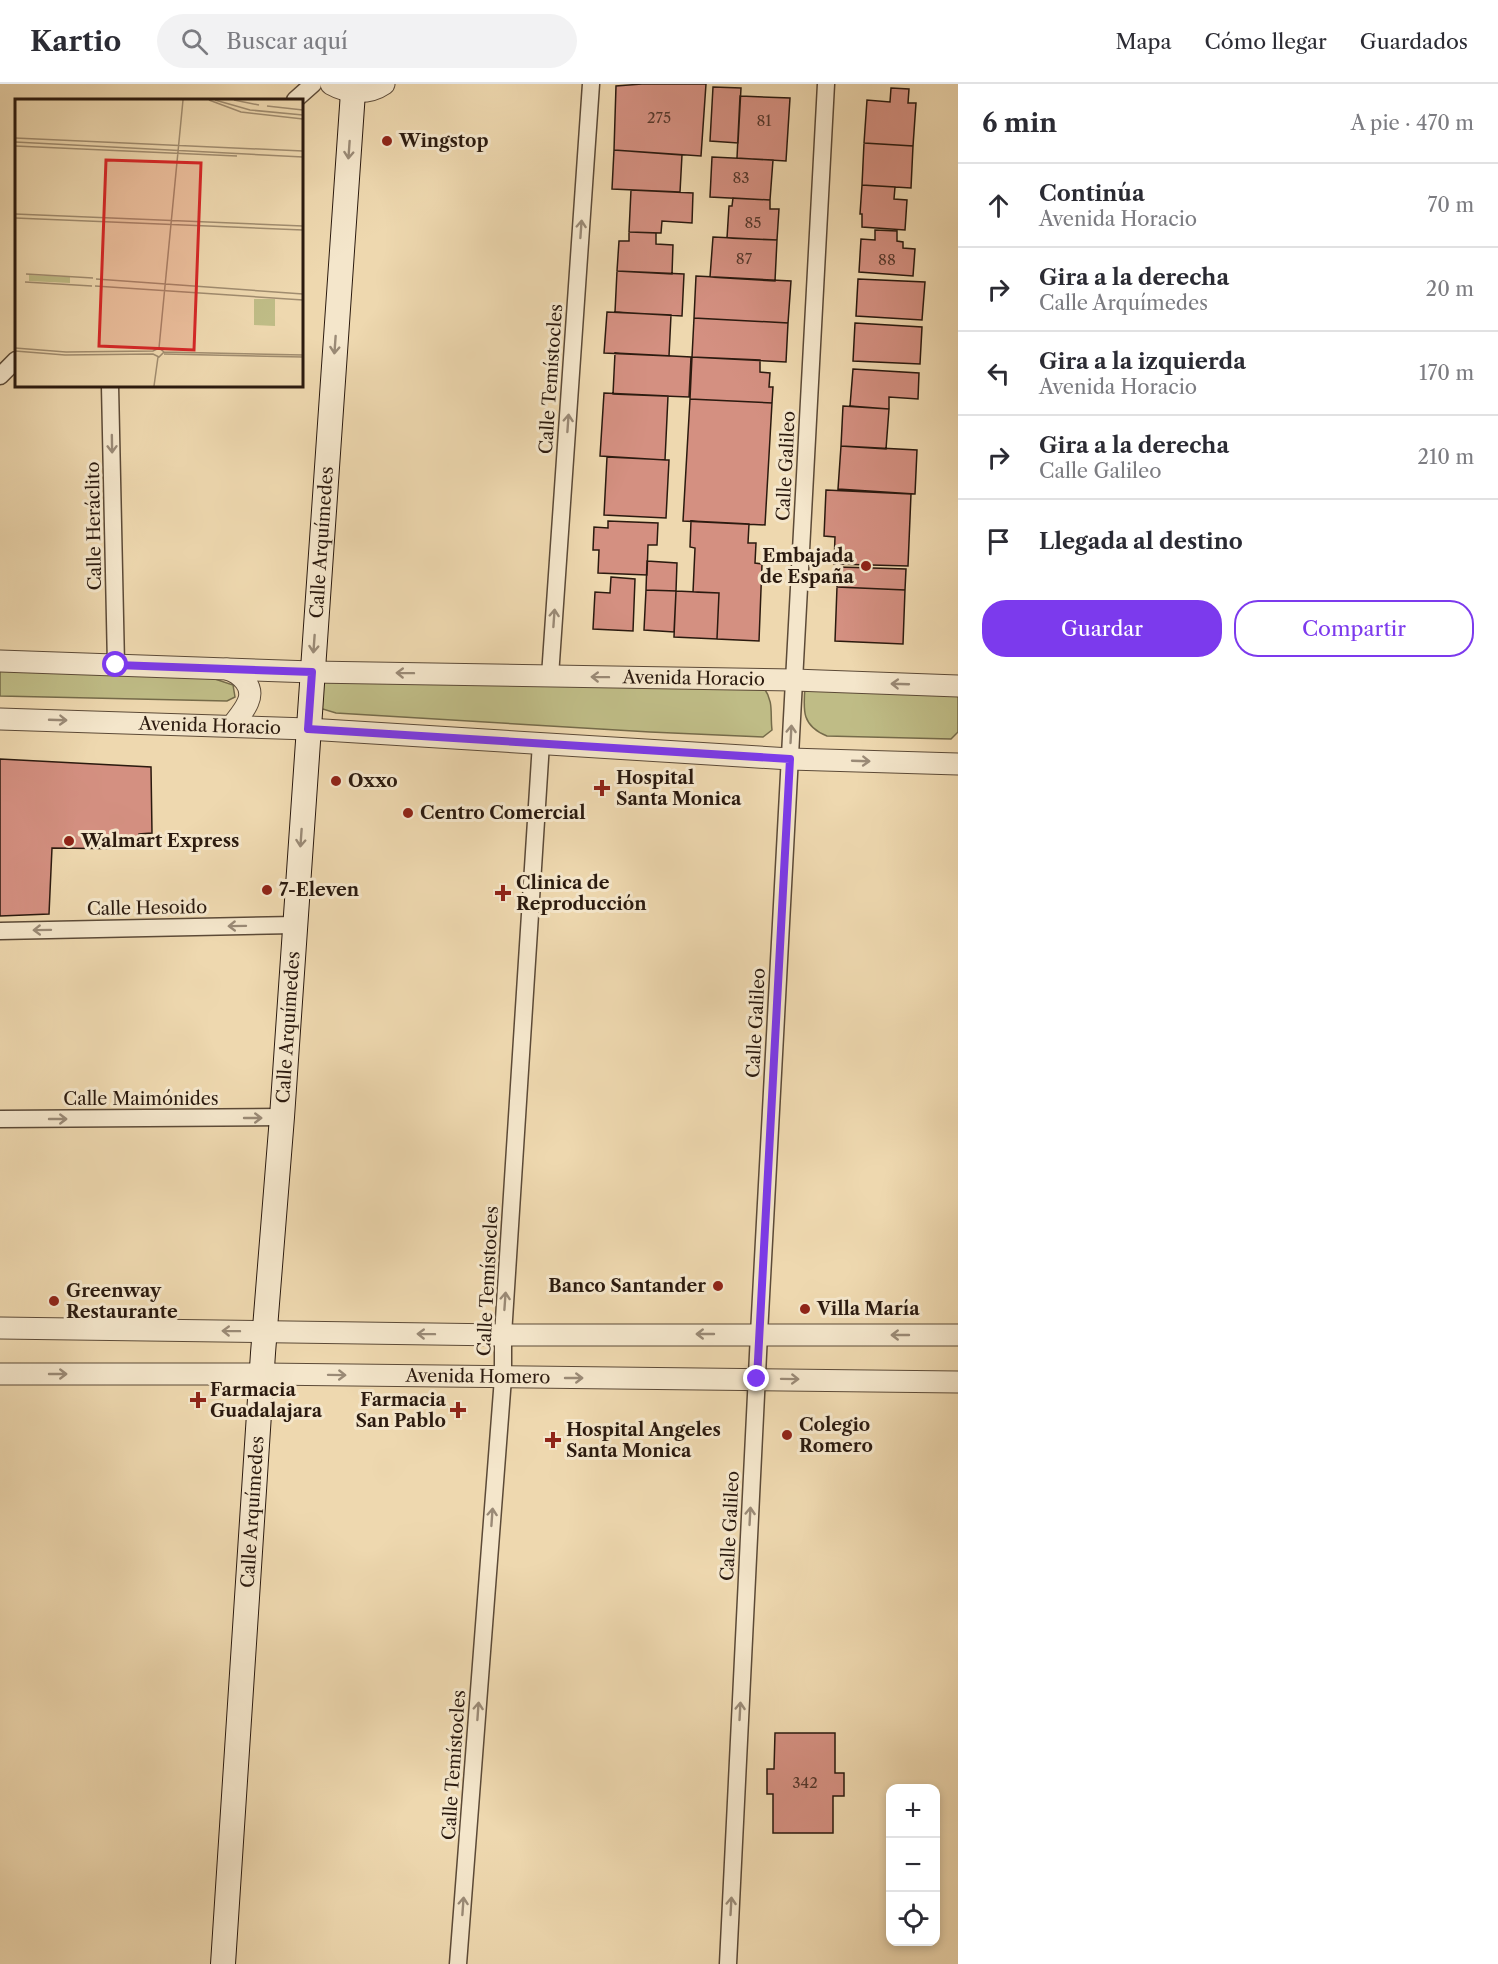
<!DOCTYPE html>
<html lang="es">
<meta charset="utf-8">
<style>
:root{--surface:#fff;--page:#f2f2f3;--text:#2b2b33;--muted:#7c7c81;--line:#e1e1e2;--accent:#7c3aed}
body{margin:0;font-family:"Libre Caslon Text",serif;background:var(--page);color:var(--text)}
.controls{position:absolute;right:18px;bottom:18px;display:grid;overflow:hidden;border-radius:12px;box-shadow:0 3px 9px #0003}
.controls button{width:54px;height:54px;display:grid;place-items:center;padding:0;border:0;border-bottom:2px solid var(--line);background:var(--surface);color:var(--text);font:30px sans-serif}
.stop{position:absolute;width:18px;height:18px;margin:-14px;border:4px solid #7c3aed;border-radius:50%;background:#fff}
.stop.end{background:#7c3aed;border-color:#fff;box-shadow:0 2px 6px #0008}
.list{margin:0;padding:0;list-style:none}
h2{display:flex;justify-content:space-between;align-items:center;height:78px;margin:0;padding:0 24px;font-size:26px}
h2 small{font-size:20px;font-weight:400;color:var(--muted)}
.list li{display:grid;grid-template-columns:39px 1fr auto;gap:18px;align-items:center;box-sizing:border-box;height:84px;padding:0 24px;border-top:2px solid var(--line)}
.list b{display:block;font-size:22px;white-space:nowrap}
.list p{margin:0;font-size:20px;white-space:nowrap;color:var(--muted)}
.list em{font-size:20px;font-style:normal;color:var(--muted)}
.actions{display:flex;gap:12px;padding:18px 24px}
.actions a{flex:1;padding:14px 0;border:2px solid var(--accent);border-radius:24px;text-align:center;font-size:21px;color:var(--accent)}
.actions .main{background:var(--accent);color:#fff}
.icon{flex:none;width:33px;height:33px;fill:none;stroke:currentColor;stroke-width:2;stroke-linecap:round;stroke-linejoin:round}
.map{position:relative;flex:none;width:958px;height:1880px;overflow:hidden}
header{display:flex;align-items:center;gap:36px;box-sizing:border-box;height:84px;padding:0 30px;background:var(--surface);border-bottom:2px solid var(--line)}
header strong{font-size:28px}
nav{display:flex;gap:33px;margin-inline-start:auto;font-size:21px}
.search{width:420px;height:54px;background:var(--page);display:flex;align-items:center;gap:15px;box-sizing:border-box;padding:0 21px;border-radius:33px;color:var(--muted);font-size:22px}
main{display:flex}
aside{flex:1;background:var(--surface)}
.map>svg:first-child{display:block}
.green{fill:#bfbc86;stroke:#756b4a;stroke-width:1.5}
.building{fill:#d49081;stroke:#2b1a0f;stroke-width:1.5}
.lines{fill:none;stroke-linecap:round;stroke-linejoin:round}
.minor-casing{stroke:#5c4a37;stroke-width:19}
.tertiary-casing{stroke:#5c4a37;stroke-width:23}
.secondary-casing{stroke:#2b1a0f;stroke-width:26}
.minor{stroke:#f4e6cb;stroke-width:16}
.tertiary{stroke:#f4e6cb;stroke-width:21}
.secondary{stroke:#f4e6cb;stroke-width:24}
.oneway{stroke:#9a8a76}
.route{stroke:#7c3aed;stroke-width:8}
.poi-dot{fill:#8f2418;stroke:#f4e6cb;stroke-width:2}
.labels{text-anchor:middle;stroke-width:6;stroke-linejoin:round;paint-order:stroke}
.number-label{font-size:15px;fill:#55382c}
.poi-label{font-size:18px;font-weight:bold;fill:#2b1a0f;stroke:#f4e6cb;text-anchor:start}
.street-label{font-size:18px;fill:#2b1a0f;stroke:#f4e6cb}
.inset-road{fill:none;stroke:#a08c6f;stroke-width:1.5}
.view{fill:#d62828;fill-opacity:0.15;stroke:#d62828;stroke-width:3}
.inset-edge{fill:none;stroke:#2b1a0f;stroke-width:3}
</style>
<header>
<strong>Kartio</strong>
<div class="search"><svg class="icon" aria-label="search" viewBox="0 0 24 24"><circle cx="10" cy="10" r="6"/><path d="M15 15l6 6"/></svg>Buscar aquí</div>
<nav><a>Mapa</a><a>Cómo llegar</a><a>Guardados</a></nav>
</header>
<main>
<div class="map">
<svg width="958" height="1880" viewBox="0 0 958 1880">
<rect width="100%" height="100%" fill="#eed8af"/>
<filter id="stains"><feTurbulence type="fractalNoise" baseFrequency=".00333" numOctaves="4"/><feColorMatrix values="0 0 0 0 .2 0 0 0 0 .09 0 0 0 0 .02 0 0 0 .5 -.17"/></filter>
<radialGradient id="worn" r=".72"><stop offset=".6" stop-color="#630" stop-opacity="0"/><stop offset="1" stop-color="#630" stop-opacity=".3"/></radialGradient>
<path class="green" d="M0,582L209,593L233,601L235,613L227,617L0,612Z
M316,594L764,604C774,618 770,629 772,646L763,653L650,648L336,629L316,623Z
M805,603L958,611V648L951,655L827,652C802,642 803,627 805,603Z"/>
<path class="building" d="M642,0H706L701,72L614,66L616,2Z
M713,3L741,4L738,59L710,57Z
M891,4L909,5L908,19H916L913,62L864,59L867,16L890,18Z
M740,12L790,14L786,77L737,74Z
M864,59L913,62L911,104L862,101Z
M614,66L682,71L680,108L612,105Z
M712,73L773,76L770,116L710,113Z
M862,101L895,103L894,115L907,116L905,146L862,143V130H860Z
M631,106L693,109L692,139L662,137L661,149L629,148Z
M733,114L770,116V125H779L777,156L727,154L729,122H732Z
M875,146L897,147V157L903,158V164L915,165L913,192L859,188L861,155L875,156Z
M629,148L656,149V160L673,161L672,190L617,187L619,157H629Z
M713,153L777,156L775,197L710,193Z
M617,187L684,190L682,232L615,228Z
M696,192L791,197L788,239L694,234Z
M858,195L925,198L922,236L856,232Z
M607,228L671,231L669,272L604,269Z
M694,234L788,239L786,278L692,273Z
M855,239L922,243L920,280L853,277Z
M615,269L691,273L689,313L613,310Z
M692,273L760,276V288L770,289L769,303H773L772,319L690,315Z
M853,285L919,289L918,315L889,313V325L850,322Z
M604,309L668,312L665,376L600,372Z
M690,315L772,319L765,441L683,437Z
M843,322L889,325L886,365L841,362Z
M841,362L917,366L915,410L838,405Z
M607,373L669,376L666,434L604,431Z
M826,406L911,410L908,482L834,480L835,453L824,452Z
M608,437L658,439L657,461H648L647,491L598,489L599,466H593L594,443L608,444Z
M691,437L749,440L748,459H756L755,479L762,480L759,557L717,555L719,509L693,508L695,464L690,463Z
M647,477L677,479L676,507L646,506Z
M838,483L906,485L905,506L837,503Z
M611,493L635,495L633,547L593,545L595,508L610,509Z
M837,503L905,506L903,560L835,557Z
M646,506L676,507L674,548L644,546Z
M676,507L719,509L717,555L674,553Z
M0,675L151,683L152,749L139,750L138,765L52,764L49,830L0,832Z
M775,1649H835V1689H844V1712H833V1749H773V1710H767V1685H774Z"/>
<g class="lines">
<defs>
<path id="minor" d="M295,16L313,0
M0,292L16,276
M110,302L116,581
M550,592L591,0
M0,847L295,841
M0,1035L282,1033
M458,1880L503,1294V1251L541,659
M728,1880L759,1250L826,0"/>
<g id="tertiary">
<path d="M331,0C347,9 368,11 384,0"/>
<path id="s1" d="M0,577L312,588L794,596L958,602"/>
<path d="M227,585C240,589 255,602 248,618C245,626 237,635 232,642"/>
<path id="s2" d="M0,635L308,645L790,675L958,680"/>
<path d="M0,1244L503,1251H958"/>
<path id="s3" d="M0,1290H262L958,1298"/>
</g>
<g id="secondary">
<path id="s4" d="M223,1880L263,1269L282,1033L353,8"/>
</g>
</defs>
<use href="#minor" class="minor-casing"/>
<use href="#tertiary" class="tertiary-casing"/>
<use href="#secondary" class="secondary-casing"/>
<use href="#minor" class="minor"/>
<use href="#tertiary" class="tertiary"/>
<use href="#secondary" class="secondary"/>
</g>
<defs><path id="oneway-shaft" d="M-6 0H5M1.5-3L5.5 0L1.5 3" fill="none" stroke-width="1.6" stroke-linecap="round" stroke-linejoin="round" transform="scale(1.5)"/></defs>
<g class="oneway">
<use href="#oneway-shaft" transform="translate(349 66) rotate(94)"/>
<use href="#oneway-shaft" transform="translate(581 145) rotate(-86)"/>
<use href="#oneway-shaft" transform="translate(335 261) rotate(94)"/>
<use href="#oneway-shaft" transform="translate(568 339) rotate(-86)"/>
<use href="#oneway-shaft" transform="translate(112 360) rotate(89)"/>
<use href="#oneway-shaft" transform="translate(554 534) rotate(-86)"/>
<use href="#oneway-shaft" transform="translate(314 560) rotate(94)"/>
<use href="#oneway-shaft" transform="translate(405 589) rotate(-179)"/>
<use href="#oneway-shaft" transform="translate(600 593) rotate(-179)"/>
<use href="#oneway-shaft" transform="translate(900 600) rotate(-178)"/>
<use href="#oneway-shaft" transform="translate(58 636) rotate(2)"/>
<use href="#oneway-shaft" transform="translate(791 650) rotate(-87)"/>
<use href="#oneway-shaft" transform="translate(861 677) rotate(2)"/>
<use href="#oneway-shaft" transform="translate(301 754) rotate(94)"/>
<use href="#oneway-shaft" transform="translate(237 842) rotate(179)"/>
<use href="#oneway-shaft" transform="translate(42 846) rotate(179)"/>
<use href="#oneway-shaft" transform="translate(253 1034)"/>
<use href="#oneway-shaft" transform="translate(58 1035)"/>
<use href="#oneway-shaft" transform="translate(505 1217) rotate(-86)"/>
<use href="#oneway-shaft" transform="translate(231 1247) rotate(-179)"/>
<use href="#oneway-shaft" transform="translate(426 1250) rotate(-179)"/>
<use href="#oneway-shaft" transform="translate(705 1250) rotate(180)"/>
<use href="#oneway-shaft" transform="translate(900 1251) rotate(-180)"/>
<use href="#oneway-shaft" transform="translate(58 1290)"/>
<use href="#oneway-shaft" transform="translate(337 1291) rotate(1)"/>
<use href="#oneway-shaft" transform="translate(574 1294)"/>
<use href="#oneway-shaft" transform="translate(790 1295) rotate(1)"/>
<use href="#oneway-shaft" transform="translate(750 1432) rotate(-87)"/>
<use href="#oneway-shaft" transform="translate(492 1433) rotate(-86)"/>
<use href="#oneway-shaft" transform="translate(478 1627) rotate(-86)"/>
<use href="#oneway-shaft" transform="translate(740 1627) rotate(-87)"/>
<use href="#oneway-shaft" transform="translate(463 1822) rotate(-86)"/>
<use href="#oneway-shaft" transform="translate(731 1822) rotate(-87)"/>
</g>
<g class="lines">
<path class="route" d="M116,581L312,588L308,645L790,675L757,1295"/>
</g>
<g class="poi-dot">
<circle cx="387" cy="57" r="6"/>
<circle cx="866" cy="482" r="6"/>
<circle cx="336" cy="697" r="6"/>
<path d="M599 695h6v6h6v6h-6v6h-6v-6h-6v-6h6z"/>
<circle cx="408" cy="729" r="6"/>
<circle cx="69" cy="757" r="6"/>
<circle cx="267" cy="806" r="6"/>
<path d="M500 800h6v6h6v6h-6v6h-6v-6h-6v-6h6z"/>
<circle cx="718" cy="1202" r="6"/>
<circle cx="54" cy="1217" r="6"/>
<circle cx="805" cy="1225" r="6"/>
<path d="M195 1307h6v6h6v6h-6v6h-6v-6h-6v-6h6z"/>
<path d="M455 1317h6v6h6v6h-6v6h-6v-6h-6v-6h6z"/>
<circle cx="787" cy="1351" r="6"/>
<path d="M550 1347h6v6h6v6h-6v6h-6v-6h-6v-6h6z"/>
</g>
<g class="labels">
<g class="number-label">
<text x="659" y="39">275</text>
<text x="764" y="42">81</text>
<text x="741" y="99">83</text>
<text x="753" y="144">85</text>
<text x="744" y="180">87</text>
<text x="887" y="181">88</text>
<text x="805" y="1704">342</text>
</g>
<g class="poi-label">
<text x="399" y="63">Wingstop</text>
<text x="854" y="478" text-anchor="end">Embajada<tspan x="854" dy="21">de España</tspan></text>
<text x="616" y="700">Hospital<tspan x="616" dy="21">Santa Monica</tspan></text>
<text x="348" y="703">Oxxo</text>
<text x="420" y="735">Centro Comercial</text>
<text x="81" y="763">Walmart Express</text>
<text x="516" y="805">Clinica de<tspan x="516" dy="21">Reproducción</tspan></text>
<text x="279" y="812">7-Eleven</text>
<text x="706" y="1208" text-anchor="end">Banco Santander</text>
<text x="66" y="1213">Greenway<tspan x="66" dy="21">Restaurante</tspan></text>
<text x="817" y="1231">Villa María</text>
<text x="210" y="1312">Farmacia<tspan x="210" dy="21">Guadalajara</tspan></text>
<text x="446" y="1322" text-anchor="end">Farmacia<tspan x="446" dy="21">San Pablo</tspan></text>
<text x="799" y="1347">Colegio<tspan x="799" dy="21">Romero</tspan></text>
<text x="566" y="1352">Hospital Angeles<tspan x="566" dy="21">Santa Monica</tspan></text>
</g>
<g class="street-label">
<text transform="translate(551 295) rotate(-86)" y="6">Calle Temístocles</text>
<text transform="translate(786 382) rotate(-87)" y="6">Calle Galileo</text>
<text transform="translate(94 442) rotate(-91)" y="6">Calle Heráclito</text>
<text dy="6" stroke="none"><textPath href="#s4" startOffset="1425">Calle Arquímedes</textPath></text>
<text dy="6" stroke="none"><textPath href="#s1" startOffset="694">Avenida Horacio</textPath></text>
<text dy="6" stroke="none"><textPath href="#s2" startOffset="210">Avenida Horacio</textPath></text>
<text transform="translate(147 824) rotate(-1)" y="6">Calle Hesoido</text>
<text transform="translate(756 939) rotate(-87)" y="6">Calle Galileo</text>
<text dy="6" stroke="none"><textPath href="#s4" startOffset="939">Calle Arquímedes</textPath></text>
<text x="141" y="1021">Calle Maimónides</text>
<text transform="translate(488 1197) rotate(-87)" y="6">Calle Temístocles</text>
<text dy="6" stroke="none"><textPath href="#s3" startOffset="478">Avenida Homero</textPath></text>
<text dy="6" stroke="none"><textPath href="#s4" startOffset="453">Calle Arquímedes</textPath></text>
<text transform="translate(730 1442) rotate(-87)" y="6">Calle Galileo</text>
<text transform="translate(454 1681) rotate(-86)" y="6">Calle Temístocles</text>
</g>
</g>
<g transform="translate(15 15)">
<rect width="288" height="288" fill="#eed8af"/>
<path d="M14,176L55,178V184L14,182ZM239,200H260V227L239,226Z" fill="#bfbc86"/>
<path class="inset-road" d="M194,1L226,13L288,20M200,1L235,11L288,16M219,1L244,6M252,7L288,11M0,39L288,52M0,43L288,58M0,47L222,57M0,115L288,127M0,119L288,131M11,175L78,179M81,180L288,195M10,183L77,187M80,187L288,201M0,249L51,253L138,252L144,249L149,253L144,258L138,255L50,256L0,252M144,249L168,1M149,253L288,256M149,255L288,258M139,287L143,258"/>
<path class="view" d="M91,61L186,64L179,251L84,247Z"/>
<rect width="288" height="288" class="inset-edge"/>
</g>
<rect width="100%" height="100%" filter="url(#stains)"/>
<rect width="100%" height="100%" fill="url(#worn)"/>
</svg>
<div class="controls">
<button>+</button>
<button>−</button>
<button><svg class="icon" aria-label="locate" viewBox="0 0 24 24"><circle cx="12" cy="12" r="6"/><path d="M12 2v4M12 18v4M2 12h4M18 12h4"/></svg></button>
</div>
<div class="stop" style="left:116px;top:581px"></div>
<div class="stop end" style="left:757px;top:1295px"></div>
</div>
<aside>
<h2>6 min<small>A pie · 470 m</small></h2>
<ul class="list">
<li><svg class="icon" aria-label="ahead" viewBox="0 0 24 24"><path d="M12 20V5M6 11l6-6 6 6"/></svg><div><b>Continúa</b><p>Avenida Horacio</p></div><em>70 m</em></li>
<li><svg class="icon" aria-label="right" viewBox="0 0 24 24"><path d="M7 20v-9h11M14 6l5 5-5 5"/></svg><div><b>Gira a la derecha</b><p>Calle Arquímedes</p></div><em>20 m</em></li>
<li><svg class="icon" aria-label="left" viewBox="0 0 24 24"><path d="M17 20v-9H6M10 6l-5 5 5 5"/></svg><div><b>Gira a la izquierda</b><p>Avenida Horacio</p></div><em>170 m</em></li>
<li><svg class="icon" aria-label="right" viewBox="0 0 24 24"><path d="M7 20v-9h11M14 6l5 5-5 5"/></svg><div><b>Gira a la derecha</b><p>Calle Galileo</p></div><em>210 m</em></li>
<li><svg class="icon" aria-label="arrive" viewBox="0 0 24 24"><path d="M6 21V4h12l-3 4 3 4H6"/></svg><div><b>Llegada al destino</b></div></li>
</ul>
<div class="actions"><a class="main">Guardar</a><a>Compartir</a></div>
</aside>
</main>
